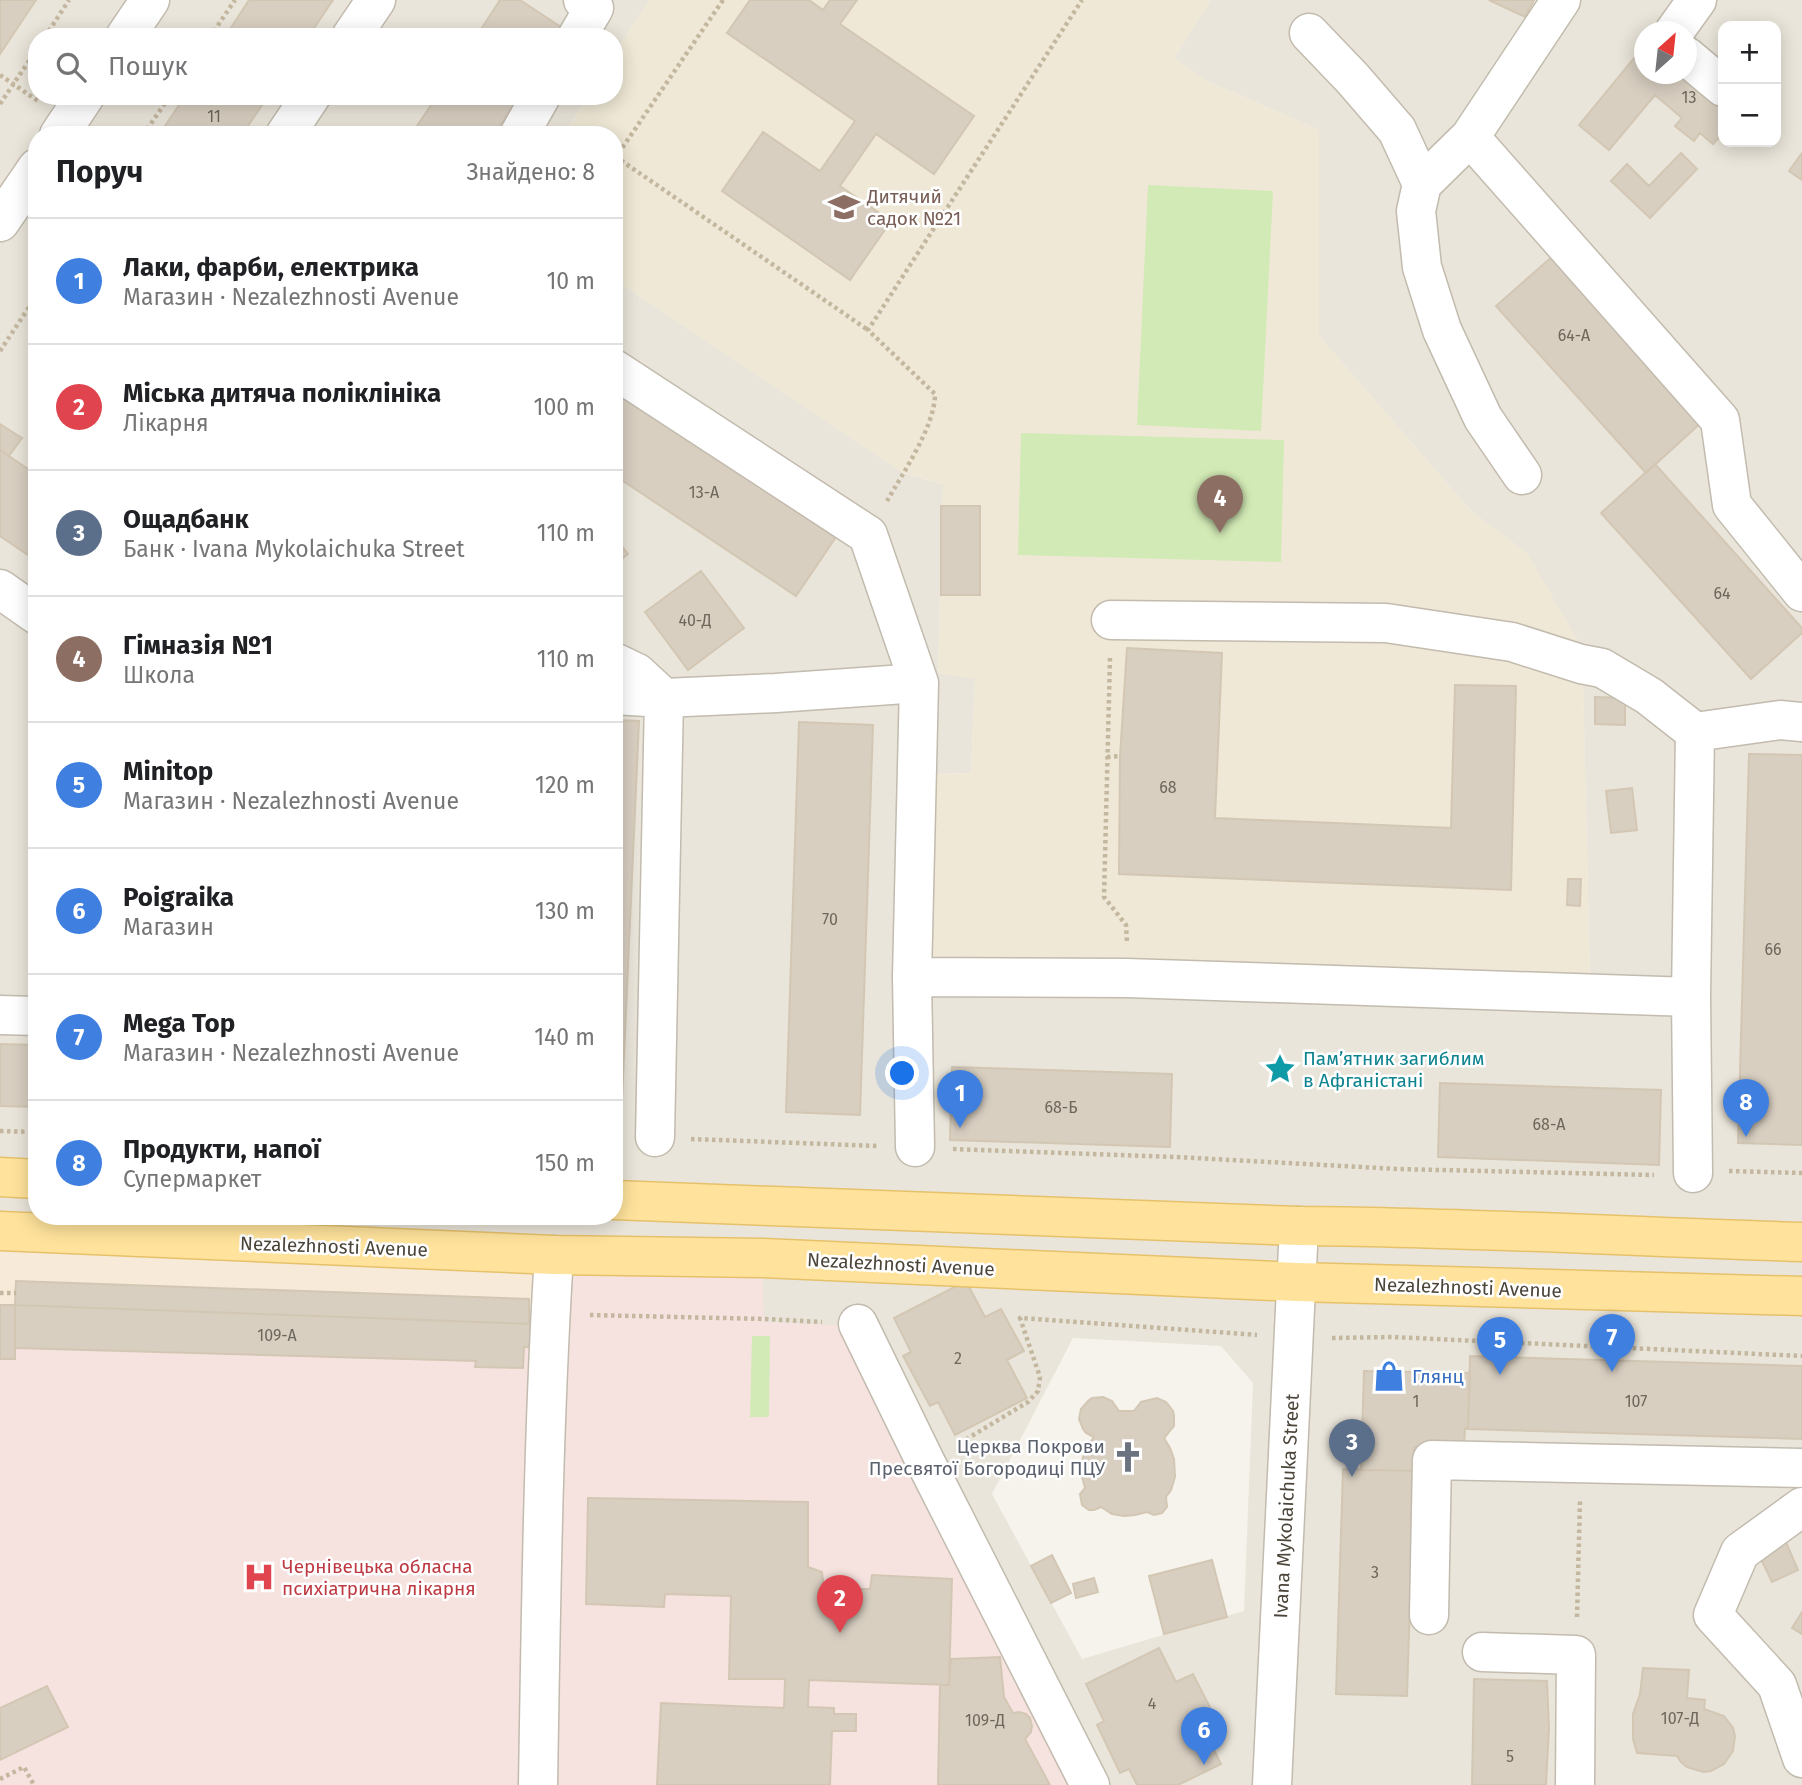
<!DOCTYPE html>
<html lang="uk">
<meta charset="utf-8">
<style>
:root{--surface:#fff;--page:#f6f6f6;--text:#202124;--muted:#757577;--line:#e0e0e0;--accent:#0f766e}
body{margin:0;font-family:"Fira Sans",sans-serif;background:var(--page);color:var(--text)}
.controls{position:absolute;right:21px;top:21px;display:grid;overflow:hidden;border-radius:14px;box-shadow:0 4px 18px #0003}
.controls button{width:63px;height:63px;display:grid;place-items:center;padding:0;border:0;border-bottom:2px solid var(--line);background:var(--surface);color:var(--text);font:35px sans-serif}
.compass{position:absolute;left:1634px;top:21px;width:63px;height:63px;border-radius:50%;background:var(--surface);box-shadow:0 4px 18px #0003;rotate:27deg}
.you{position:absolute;left:903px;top:1074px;width:24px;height:24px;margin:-18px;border:5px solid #fff;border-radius:50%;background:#1a73e8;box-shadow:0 0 0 10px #1a73e833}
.badge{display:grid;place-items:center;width:46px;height:46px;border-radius:50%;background:var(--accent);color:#fff;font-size:23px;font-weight:700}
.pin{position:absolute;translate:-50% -58px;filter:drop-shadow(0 2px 4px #0008)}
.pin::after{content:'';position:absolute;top:37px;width:24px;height:21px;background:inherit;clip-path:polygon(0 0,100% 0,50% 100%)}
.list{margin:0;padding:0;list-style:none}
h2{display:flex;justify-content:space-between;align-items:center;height:91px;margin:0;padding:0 28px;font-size:30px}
h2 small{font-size:23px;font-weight:400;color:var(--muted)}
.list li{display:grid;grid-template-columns:46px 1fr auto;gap:21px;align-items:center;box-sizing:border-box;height:126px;padding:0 28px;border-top:2px solid var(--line)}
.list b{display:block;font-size:26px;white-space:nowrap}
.list p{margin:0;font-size:23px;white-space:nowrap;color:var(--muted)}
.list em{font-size:23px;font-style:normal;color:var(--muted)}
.icon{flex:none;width:38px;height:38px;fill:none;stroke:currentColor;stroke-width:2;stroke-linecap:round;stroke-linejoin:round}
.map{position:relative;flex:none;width:1802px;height:1785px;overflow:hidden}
.search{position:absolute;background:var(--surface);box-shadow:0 4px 18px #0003;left:28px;top:28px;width:595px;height:77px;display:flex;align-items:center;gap:18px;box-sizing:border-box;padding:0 24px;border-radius:28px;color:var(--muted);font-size:26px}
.panel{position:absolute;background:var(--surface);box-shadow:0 4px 18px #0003;left:28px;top:126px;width:595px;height:1099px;border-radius:28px}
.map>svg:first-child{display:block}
.residential{fill:#eae5da;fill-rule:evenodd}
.commercial{fill:#f7ead8}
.education{fill:#efe8d6}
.medical{fill:#f6e3e0}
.green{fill:#d2eab5}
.building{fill:#d8cfc1;stroke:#d3c7b4;stroke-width:2}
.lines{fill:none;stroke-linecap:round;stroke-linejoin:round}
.minor-casing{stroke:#c2bbae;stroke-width:41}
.major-casing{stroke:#e6c16a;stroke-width:41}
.path{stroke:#c4b79f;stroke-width:4.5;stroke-dasharray:3.5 3.5;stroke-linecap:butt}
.minor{stroke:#fff;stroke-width:38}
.major{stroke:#ffe39c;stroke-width:38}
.labels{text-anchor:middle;stroke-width:5;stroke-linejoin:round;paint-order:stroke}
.number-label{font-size:16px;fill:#6e675b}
.education-label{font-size:19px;fill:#785e54;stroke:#fff;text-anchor:start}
.culture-label{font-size:19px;fill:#0d838f;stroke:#fff;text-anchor:start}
.street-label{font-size:19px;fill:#4b4439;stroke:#fff}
.shop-label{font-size:19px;fill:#366cbe;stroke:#fff;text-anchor:start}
.worship-label{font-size:19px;fill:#5b616d;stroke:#fff;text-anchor:end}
.health-label{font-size:19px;fill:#be3a42;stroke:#fff;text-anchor:start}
</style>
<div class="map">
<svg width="1802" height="1785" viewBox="0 0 1802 1785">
<rect width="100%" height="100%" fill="#f6f3ec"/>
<path class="residential" d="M0,0H649L614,55V37H37V96H588L564,135H37V1216H614V279L903,473L943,484L938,673L975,678L971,773L936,774L1127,961L1590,983L1583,681L1528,554L1472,512L1319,336V130L1205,80L1174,58L1211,0H1802V1785H1090L763,1322L0,1229ZM1723,26H1776V142H1723ZM1644,32H1686V74H1644ZM1073,1338L1221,1346L1253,1383L1244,1611L1082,1659L992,1494Z"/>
<path class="commercial" d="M0,1229L554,1253L549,1349L523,1368L0,1359Z"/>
<path class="education" d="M649,0H1211L1174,58L1205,80L1319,130V336L1472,512L1528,554L1578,641L1583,681L1590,983L1127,961L927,956L936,774L971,773L975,679L938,673L943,484L903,473L614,279V135H564L588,96H614V55Z"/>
<path class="medical" d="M554,1253L762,1258L764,1322L857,1326L1090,1785H0V1359H14L15,1348L476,1361V1367L523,1368L525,1349H548Z"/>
<path class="green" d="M1148,185L1273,191L1261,431L1137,425Z
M1021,433L1284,440L1281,562L1018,555Z
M752,1336H770L769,1417H750Z"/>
<path class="building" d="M0,0H36L0,54Z
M249,0H333L308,37H225Z
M500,0H520L564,29L559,37H476Z
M750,0H809L823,10L830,0H857L840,24L974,116L934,174L876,134L840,186L891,221L850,280L722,191L763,132L820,171L855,121L727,33Z
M1489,0H1534L1525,17Z
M1644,46V74H1686L1723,100V133L1713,144L1700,133L1694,141L1675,126L1682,118L1655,95L1609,150L1579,125Z
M185,96H268L242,135H159Z
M437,96H519L494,135H411Z
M1681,153L1697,169L1650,218L1611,181L1627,164L1649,186Z
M1802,153V180L1789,171Z
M1554,255L1703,421L1646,473L1496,306Z
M614,389L836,537L796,596L614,475Z
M0,424L22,438L9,456L0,450Z
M0,450L37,475V561L0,536Z
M1655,464L1802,628V633L1751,679L1601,513Z
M941,506H980V595H941Z
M614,536L628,554L614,565Z
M701,571L744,628L688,670L645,612Z
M1127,648L1222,653L1215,818L1451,828L1455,685L1516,686L1511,890L1119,874L1120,756Z
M1595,697L1625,698V725L1595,724Z
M614,720L639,721L622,1100H614Z
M799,722L873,725L860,1115L786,1112Z
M1749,754L1802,755V1145L1738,1143Z
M1632,788L1637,830L1611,833L1606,791Z
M1568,879H1581L1580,906L1567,905Z
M0,1044L37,1045V1107L0,1106Z
M952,1067L1172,1074L1170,1147L950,1140Z
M1440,1083L1661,1090L1659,1165L1438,1157Z
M16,1281L529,1299V1324L15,1305Z
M966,1281L985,1317L1001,1309L1024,1351L1007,1360L1027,1398L955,1435L938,1402L930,1406L903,1356L911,1352L894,1318Z
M0,1305H15V1359H0Z
M15,1305L538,1324V1348L524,1347L523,1368L475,1367L476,1361L15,1348Z
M1470,1356L1802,1366V1439L1468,1429Z
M1364,1371L1470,1373L1468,1429L1465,1428L1464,1448L1414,1447V1471L1361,1470Z
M1103,1397L1112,1401L1119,1411H1134L1141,1402L1157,1398L1166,1402L1173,1411L1174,1415V1426L1164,1438L1170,1448L1174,1459L1175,1477L1171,1490L1166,1497L1167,1507L1162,1513L1154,1515L1147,1512L1135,1515L1124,1516L1112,1514L1101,1507L1094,1510H1089L1082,1505L1080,1494L1085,1488L1081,1473L1082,1461L1085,1450L1094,1437L1086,1433L1083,1429L1079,1419L1081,1409L1088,1401L1092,1398Z
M1343,1469L1414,1471L1407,1696L1336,1694Z
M588,1498L808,1502V1567L822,1572L824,1589H870L872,1575L952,1579L949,1685L809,1680L808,1707L834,1708V1714H856V1731H832L830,1785H657L661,1703L784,1708L785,1679H729L731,1596L665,1594L664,1607L586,1604Z
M1785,1540L1798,1570L1772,1582L1758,1553Z
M1052,1555L1071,1593L1051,1603L1031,1566Z
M1212,1560L1227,1617L1164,1634L1149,1576Z
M1094,1578L1098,1592L1076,1598L1073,1584Z
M1802,1612V1634L1792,1628Z
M1159,1648L1176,1682L1193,1674L1218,1723L1204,1730L1221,1764L1178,1785H1137L1129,1769L1120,1773L1097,1725L1104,1721L1086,1684Z
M1000,1657L1004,1697L1013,1713L1019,1712L1026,1714L1030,1718L1032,1726L1031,1732L1025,1739L1050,1785H938L940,1685H949L951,1659Z
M1643,1668L1689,1670L1687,1698L1705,1700L1704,1709L1724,1716L1733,1728L1735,1736L1733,1751L1724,1764L1711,1771L1703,1772L1687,1767L1681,1762L1677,1756L1637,1753L1633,1739V1714L1640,1694Z
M1474,1679L1547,1681L1549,1728L1546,1785H1472Z
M47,1686L68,1727L0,1760V1708Z"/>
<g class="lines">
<defs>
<path id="minor" d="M1674,32L1697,0
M1309,33L1353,79L1397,130L1422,184
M125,37L150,0
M351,37L376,0
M577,37L594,8L583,0
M1686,56L1723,87
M59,135L85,96
M285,135L311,96
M519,135L541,96
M1470,137L1720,420L1732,505L1802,592
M0,222L37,168
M614,369L868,535L919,683L912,977L915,1147
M1522,475L1483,418L1442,330L1422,267L1416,211L1422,184L1470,137L1561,0
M0,589L37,615
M1111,620L1386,623L1512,642L1581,664L1602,668L1649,696L1695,732L1780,720L1802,722
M614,662L637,673L664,698L655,1137
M614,695L664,698L776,693L919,683
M912,977L1127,978L1691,997
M0,1015L37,1016
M1693,1173L1691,997L1695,732
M858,1324L926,1463L1090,1785
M1802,1507L1740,1552L1713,1615L1777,1685L1802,1758
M1429,1615L1432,1460L1802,1468
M1482,1652L1576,1655L1575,1785
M538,1785C541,1608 543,1431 554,1255
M1272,1785L1299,1226"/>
<path id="major" d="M0,1177L37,1179
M614,1200L1299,1226C1467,1227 1634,1237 1802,1242
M0,1231L554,1255L763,1258L1297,1282L1802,1296"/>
</defs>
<use href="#minor" class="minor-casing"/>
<use href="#major" class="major-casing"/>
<path class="path" d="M723,0L616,157L868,330
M45,37L69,0
M210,37L235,0
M0,75L38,101
M0,104L37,49
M143,135L170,96
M0,351L37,295
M887,501C903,473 935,426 935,394L868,330L1082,0
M1110,658L1104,897L1126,925L1127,942
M1107,757L1120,756
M0,1131L37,1132
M691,1139L878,1146
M953,1149L1176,1157L1398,1169L1654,1175
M1729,1171L1802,1173
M0,1293H16
M590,1315L765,1319L822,1322
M1332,1338L1392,1337L1802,1356
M960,1443L1028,1402L1038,1391L1040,1377L1020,1318L1257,1335
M1577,1617L1580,1500
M0,1779L24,1767L34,1785"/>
<use href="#minor" class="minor"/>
<use href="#major" class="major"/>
</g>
<defs>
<symbol id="school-bare" viewBox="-9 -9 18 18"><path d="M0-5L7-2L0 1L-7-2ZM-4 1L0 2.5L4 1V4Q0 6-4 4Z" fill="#8d6e63" stroke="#fff" stroke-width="2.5" paint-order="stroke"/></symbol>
<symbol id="sight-bare" viewBox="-9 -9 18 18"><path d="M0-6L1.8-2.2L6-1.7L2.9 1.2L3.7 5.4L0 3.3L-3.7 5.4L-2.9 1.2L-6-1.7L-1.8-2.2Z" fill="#0f9aa8" stroke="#fff" stroke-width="2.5" paint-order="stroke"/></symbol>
<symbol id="shop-bare" viewBox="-9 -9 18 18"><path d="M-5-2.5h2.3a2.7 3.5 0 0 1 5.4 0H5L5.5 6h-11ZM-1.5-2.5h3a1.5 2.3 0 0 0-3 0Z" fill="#3f7fe0" stroke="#fff" stroke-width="2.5" paint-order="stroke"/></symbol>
<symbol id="church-bare" viewBox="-9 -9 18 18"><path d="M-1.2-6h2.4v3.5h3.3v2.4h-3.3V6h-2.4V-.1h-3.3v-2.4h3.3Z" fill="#6b7280" stroke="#fff" stroke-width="2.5" paint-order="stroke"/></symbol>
<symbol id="hospital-bare" viewBox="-9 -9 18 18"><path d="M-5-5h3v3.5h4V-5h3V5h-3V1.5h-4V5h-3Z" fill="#e0444e" stroke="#fff" stroke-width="2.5" paint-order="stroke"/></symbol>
</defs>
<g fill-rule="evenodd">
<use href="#school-bare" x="822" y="185" width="44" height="44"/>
<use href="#sight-bare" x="1258" y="1047" width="44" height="44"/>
<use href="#shop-bare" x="1367" y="1354" width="44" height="44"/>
<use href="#church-bare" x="1106" y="1435" width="44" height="44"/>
<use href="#hospital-bare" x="237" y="1555" width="44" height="44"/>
</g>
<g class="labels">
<g class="number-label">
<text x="1689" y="103">13</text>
<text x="214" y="122">11</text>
<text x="1574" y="341">64-А</text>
<text x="704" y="498">13-А</text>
<text x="1722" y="599">64</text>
<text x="695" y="626">40-Д</text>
<text x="1168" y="793">68</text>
<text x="830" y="925">70</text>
<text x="1773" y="955">66</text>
<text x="1061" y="1113">68-Б</text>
<text x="1549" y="1130">68-А</text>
<text x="277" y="1341">109-А</text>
<text x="958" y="1364">2</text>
<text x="1416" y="1407">1</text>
<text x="1636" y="1407">107</text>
<text x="1375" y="1578">3</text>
<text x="1152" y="1709">4</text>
<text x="1680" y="1724">107-Д</text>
<text x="985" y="1726">109-Д</text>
<text x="1510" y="1762">5</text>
</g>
<g class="education-label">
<text x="867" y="203">Дитячий<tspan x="867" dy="22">садок №21</tspan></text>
</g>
<g class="culture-label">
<text x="1303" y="1065">Пам’ятник загиблим<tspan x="1303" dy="22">в Афганістані</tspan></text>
</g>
<g class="street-label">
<text transform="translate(334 1246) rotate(2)" y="7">Nezalezhnosti Avenue</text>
<text transform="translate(901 1264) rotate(3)" y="7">Nezalezhnosti Avenue</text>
<text transform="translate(1468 1287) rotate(2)" y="7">Nezalezhnosti Avenue</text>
<text transform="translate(1286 1506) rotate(-87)" y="7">Ivana Mykolaichuka Street</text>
</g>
<g class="shop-label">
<text x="1412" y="1383">Глянц</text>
</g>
<g class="worship-label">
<text x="1105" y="1453">Церква Покрови<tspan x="1105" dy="22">Пресвятої Богородиці ПЦУ</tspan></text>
</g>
<g class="health-label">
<text x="282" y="1573">Чернівецька обласна<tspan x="282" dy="22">психіатрична лікарня</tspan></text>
</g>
</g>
</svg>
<div class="controls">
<button>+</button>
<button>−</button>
</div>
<svg class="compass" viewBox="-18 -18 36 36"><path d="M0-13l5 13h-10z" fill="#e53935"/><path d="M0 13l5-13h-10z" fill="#757577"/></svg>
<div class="you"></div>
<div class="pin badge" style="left:960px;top:1128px;background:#3f7fe0">1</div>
<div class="pin badge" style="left:840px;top:1633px;background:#e0444e">2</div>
<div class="pin badge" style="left:1352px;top:1477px;background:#5c6f8a">3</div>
<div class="pin badge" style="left:1220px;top:533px;background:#8d6e63">4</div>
<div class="pin badge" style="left:1500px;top:1375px;background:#3f7fe0">5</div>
<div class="pin badge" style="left:1204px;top:1765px;background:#3f7fe0">6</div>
<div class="pin badge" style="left:1612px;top:1372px;background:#3f7fe0">7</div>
<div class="pin badge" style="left:1746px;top:1137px;background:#3f7fe0">8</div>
<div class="search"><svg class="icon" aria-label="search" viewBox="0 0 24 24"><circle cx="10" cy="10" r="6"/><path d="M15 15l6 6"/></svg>Пошук</div>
<section class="panel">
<h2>Поруч<small>Знайдено: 8</small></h2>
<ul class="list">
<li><span class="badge" style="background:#3f7fe0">1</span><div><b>Лаки, фарби, електрика</b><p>Магазин · Nezalezhnosti Avenue</p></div><em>10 m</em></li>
<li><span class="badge" style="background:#e0444e">2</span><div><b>Міська дитяча поліклініка</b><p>Лікарня</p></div><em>100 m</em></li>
<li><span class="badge" style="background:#5c6f8a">3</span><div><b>Ощадбанк</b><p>Банк · Ivana Mykolaichuka Street</p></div><em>110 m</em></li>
<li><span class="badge" style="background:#8d6e63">4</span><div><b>Гімназія №1</b><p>Школа</p></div><em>110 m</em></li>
<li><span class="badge" style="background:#3f7fe0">5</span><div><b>Minitop</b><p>Магазин · Nezalezhnosti Avenue</p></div><em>120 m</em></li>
<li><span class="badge" style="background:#3f7fe0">6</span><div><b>Poigraika</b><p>Магазин</p></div><em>130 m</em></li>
<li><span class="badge" style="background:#3f7fe0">7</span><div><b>Mega Top</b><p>Магазин · Nezalezhnosti Avenue</p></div><em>140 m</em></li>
<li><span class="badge" style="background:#3f7fe0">8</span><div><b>Продукти, напої</b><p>Супермаркет</p></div><em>150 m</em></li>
</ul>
</section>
</div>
